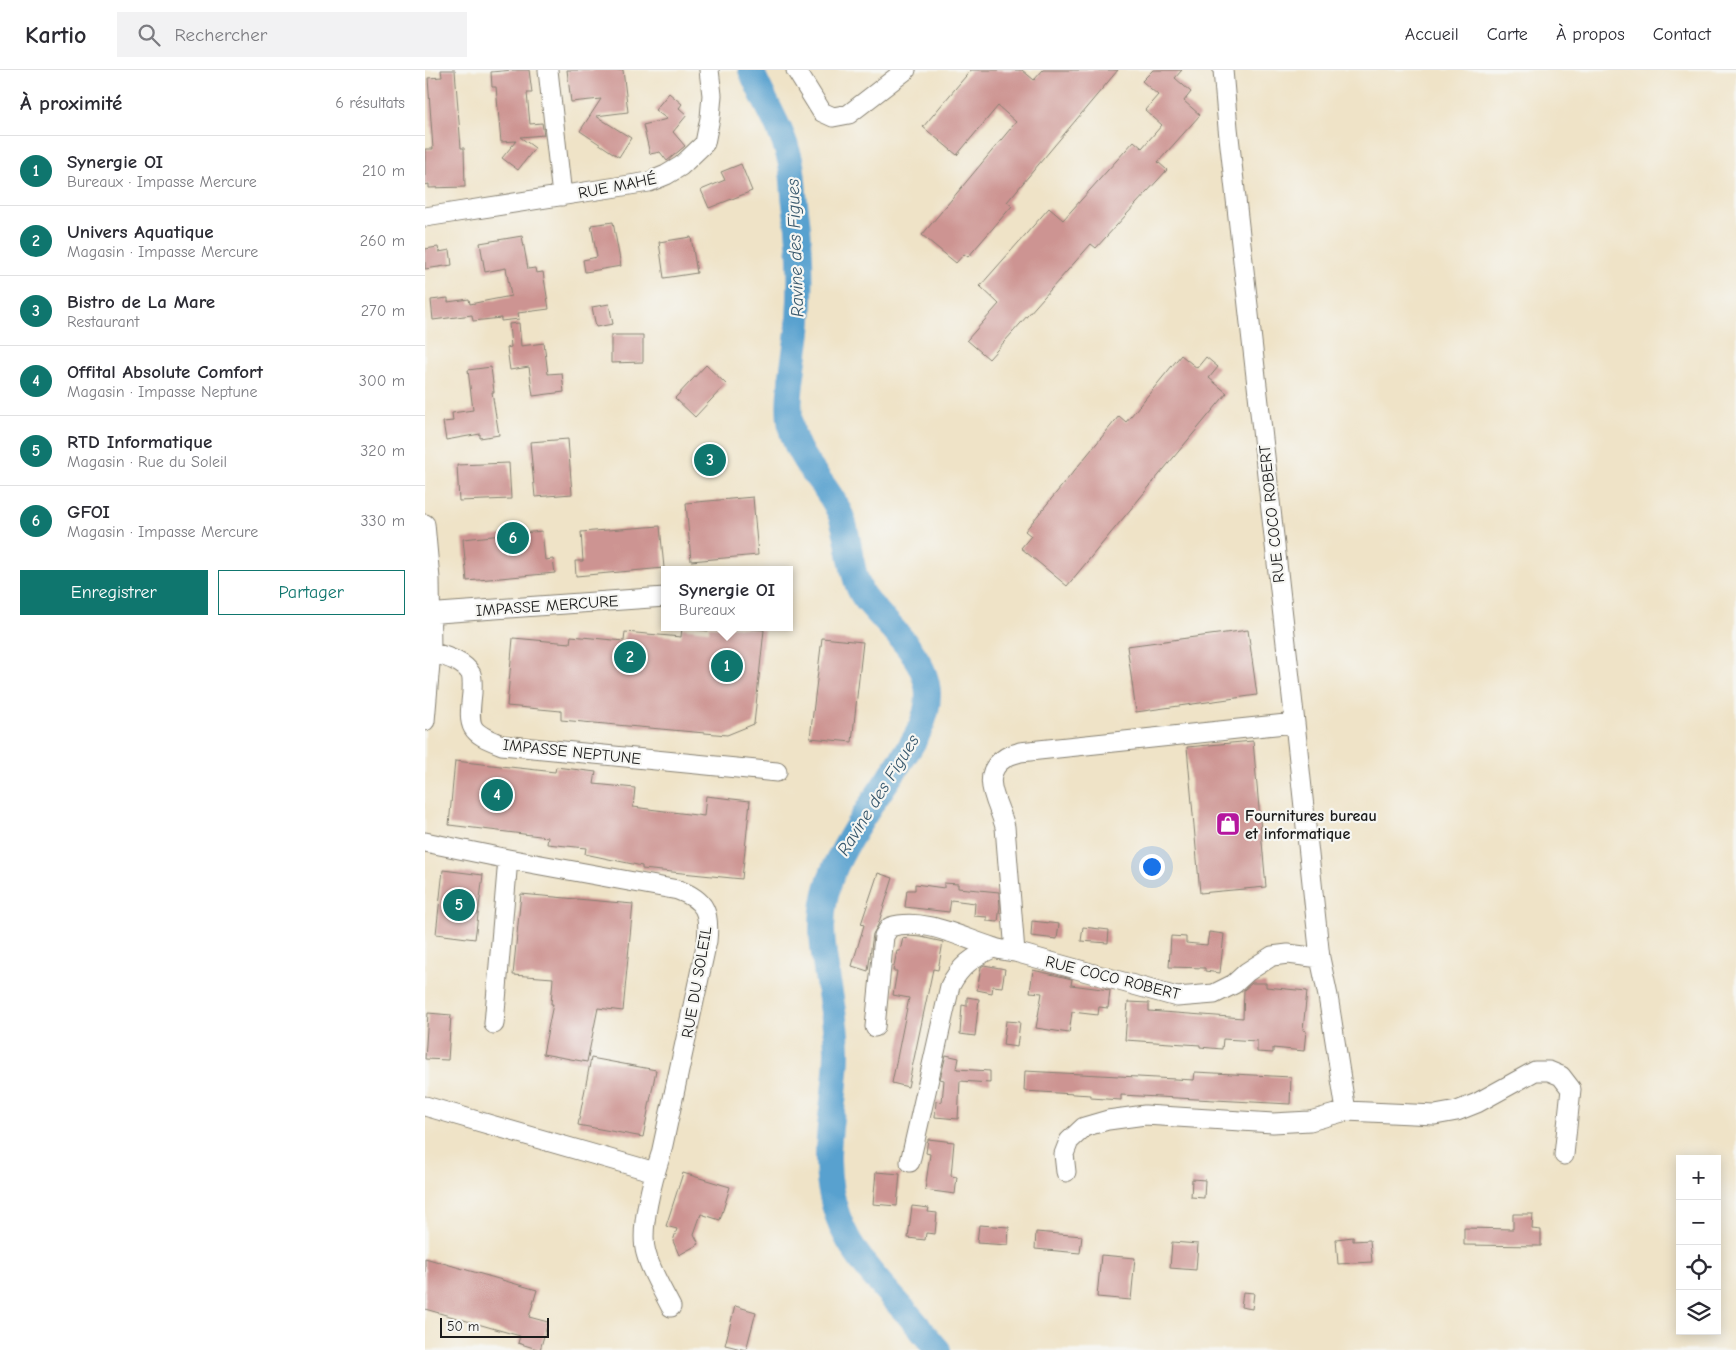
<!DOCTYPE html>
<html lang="fr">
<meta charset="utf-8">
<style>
:root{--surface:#fff;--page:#f2f2f3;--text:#2b2b33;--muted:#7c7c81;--line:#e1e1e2;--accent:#0f766e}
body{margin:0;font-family:"Comic Neue",sans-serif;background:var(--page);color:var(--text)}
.controls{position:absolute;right:15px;bottom:15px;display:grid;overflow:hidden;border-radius:0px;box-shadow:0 2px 12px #0003}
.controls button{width:45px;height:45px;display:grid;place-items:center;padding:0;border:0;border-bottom:1px solid var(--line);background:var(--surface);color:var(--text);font:25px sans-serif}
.scale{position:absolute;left:15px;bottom:12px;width:109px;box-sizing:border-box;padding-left:5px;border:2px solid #1c1c1c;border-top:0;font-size:14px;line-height:18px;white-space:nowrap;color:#1c1c1c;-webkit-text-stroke:4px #f6f6f2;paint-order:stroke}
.you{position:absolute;left:726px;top:796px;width:18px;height:18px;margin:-12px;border:4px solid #fff;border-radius:50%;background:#1a73e8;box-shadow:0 0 0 8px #1a73e833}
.badge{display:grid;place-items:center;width:32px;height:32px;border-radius:50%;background:var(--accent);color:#fff;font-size:16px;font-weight:700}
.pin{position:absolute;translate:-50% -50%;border:2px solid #fff;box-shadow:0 1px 5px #0006}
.popup{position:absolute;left:236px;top:496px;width:132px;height:65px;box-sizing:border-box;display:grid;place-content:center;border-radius:0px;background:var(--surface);filter:drop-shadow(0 1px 4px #0005);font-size:16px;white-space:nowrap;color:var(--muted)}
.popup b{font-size:19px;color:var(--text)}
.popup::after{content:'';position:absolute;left:50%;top:100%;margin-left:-10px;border:10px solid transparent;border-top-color:var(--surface)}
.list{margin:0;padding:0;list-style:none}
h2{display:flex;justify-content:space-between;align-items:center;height:65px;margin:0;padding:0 20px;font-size:21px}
h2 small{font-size:16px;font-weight:400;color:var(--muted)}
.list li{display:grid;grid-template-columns:32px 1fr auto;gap:15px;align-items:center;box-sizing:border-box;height:70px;padding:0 20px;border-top:1px solid var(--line)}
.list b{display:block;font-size:19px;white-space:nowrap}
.list p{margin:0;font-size:16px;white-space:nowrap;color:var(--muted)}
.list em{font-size:16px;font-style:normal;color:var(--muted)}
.actions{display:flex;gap:10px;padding:15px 20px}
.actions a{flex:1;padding:11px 0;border:1px solid var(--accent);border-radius:0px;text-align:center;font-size:18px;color:var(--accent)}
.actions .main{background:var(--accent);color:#fff}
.icon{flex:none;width:28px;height:28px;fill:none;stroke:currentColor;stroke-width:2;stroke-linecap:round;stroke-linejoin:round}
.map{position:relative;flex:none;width:1311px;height:1280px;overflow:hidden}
header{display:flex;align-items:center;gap:30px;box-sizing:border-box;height:70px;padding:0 25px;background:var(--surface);border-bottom:1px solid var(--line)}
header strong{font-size:24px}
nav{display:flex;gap:28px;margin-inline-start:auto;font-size:18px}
.search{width:350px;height:45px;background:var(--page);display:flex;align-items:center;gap:12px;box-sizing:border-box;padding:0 18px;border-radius:0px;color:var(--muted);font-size:19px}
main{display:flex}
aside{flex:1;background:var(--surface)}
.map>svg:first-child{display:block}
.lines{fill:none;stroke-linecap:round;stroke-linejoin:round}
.river{stroke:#58a1cf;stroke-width:26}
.building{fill:#cd9492}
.minor-casing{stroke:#868072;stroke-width:21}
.minor{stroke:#fff;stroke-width:19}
.labels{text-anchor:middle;stroke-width:4.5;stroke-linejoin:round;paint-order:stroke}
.street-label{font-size:16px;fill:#1c1c1c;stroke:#f6f6f2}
.poi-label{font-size:16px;font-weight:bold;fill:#1c1c1c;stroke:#f6f6f2;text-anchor:start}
.water-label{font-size:18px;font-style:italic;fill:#37586d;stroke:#f6f6f2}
</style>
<header>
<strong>Kartio</strong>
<div class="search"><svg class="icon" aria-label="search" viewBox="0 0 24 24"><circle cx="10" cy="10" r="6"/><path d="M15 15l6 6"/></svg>Rechercher</div>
<nav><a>Accueil</a><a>Carte</a><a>À propos</a><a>Contact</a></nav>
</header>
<main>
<aside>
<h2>À proximité<small>6 résultats</small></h2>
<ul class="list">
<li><span class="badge">1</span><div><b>Synergie OI</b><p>Bureaux · Impasse Mercure</p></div><em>210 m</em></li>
<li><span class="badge">2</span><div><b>Univers Aquatique</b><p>Magasin · Impasse Mercure</p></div><em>260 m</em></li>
<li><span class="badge">3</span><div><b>Bistro de La Mare</b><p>Restaurant</p></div><em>270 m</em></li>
<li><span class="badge">4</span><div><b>Offital Absolute Comfort</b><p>Magasin · Impasse Neptune</p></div><em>300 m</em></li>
<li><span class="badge">5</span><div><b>RTD Informatique</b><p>Magasin · Rue du Soleil</p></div><em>320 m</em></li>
<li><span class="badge">6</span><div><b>GFOI</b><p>Magasin · Impasse Mercure</p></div><em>330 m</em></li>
</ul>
<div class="actions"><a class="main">Enregistrer</a><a>Partager</a></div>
</aside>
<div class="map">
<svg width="1311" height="1280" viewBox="0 0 1311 1280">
<rect width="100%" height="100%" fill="#f6f6f2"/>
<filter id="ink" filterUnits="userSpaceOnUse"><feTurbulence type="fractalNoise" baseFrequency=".02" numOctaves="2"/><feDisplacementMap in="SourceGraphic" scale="10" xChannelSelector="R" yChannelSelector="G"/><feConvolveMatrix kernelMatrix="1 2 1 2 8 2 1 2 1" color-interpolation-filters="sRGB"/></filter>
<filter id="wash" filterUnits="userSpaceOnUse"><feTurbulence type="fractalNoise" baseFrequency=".0096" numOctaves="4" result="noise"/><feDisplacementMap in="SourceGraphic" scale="20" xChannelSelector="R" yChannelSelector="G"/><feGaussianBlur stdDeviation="1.12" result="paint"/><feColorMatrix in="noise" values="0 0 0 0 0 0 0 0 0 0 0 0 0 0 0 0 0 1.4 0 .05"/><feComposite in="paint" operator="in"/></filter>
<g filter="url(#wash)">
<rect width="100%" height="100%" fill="#efe3c7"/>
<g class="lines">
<path class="river" d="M326,0C338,30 357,58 365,90C368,101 368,113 369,124C370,136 372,147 373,159C376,189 376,220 374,250C372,286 357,335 369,368C378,395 401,414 413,439C426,464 423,495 435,520C438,528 446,535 452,542C472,564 502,591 503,624C503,658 480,684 462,711C444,737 425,766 411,795C380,860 410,914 412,980C412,1039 391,1088 413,1147C426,1184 455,1214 482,1243C493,1255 502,1268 513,1280"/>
</g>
<g id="blocks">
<path class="building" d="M16,0H30L36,78H39L40,117L4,118V114L0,115V79H8L3,8L17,7Z
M88,0H104L107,23H102L105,54L117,53L119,65L95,67L110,78L93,100L77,88L91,71L76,72L71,17H67L66,2Z
M142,0H198L203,42L171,46L206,68L194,87L155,61L176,29L146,32Z
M546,0H597L609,10L618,0H693L582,132L587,136L543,187L539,184L531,193L497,165L591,52L573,36L532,85L498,57Z
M728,0H757L750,8L766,22L759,31L775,45L733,92L742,100L671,178L666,174L564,289L542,270L574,234L555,216L624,138L638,150L709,71L717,78L737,55L720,40L733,25L717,11Z
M244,23L257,34L254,38L262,45L248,62L260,76L242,91L235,82L225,84L218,55L242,49L230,40Z
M316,94L327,121L284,138L276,120L300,110L296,102Z
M188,152L196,196L160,202L158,190L172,187L166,155Z
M97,166L103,199L110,198L111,203L118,202L124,239L93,243L94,249L76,251V248L48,251L47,245L8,250L6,230L23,228V232L44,229L45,234L86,226L81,198L60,202L55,173Z
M266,167L272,203L239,208L234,172Z
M13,177L14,182L25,180L27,195L0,199V179Z
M184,234L188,254L171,257L167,237Z
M94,253L96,276L119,273L123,304L137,303L139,322L108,326L104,297L85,300L82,278L86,277L84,254Z
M186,265H218V292L186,293Z
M756,285L772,298L781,287L793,297L784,308L802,323L642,516L596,478L606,466L600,461L694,346L701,352Z
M281,295L301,314L270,347L250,328Z
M66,297L69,322H67L74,365L55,368V364L21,370L18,352L28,351L27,343L48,340L43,300Z
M143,369L147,424L110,427L105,372Z
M84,393L86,429L34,431L32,395Z
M328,427L333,485L266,491L261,433Z
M235,456L239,498L151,506L150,491H158L156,462Z
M117,461L120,490L128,489L130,503L42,511L38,469Z
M284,557H310L339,560L329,654L302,665L136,650V641L82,636L88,568L145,573L146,566L199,571L200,562L256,567L257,558L284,561Z
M823,560L832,625L711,642L702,576Z
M397,568L438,572L427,672L385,668Z
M828,671L841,817L775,823L762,677Z
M30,691L130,702L131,697L171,702L169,714L210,718L208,737L279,746L281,726L325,731L317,809L217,799V796L160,784L161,778L122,774L123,767L24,755Z
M18,800L58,805L50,869L11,864Z
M453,803L468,808L453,855L448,864L443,901L427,896L439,855L436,854Z
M519,813L533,814V818L574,822L575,836L573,852L562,851V847L549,846L550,833L526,830L524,842L480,837L482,820H490V814L519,818Z
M96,824L208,834L198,941L173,938L162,992L118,984L128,934H126L128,908L88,905Z
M607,851L634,854L632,869L606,866Z
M658,857L684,860L683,873L656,871Z
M784,862L799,864L795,903L780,901V898L744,897L746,866L761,867V873L782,875Z
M483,866L496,867L518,872L513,900L508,899L483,1017L467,1013L484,928L468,925L472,901H468L472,881H475L478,868L482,869Z
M559,895L580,899L577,917L568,916L567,923L552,920L556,897Z
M608,900L647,909L646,915L685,920L683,938L674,937L673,945L647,942L644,963L611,958L617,923L605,922Z
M827,913H841V917L882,921L878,960L881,961L879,981L848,978V983L832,982V971L798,969L797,979L775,977V975L700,970L703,932L724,933V941L818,948L819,920Z
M542,927L554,929L550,966L535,964L537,935L542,936Z
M3,943L26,945L23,990L0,989Z
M581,951L595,952L592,977L578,975Z
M521,985L534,988L532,999L565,1001V1013L535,1011L533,1049L510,1047L511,1031L517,1032L519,1010L515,1009Z
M166,988L231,1000L218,1067L153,1055Z
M600,1001L769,1010L770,1002L866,1007L865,1034L696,1025V1030L666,1028V1025L599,1021Z
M503,1069L529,1072L526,1106L532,1107L530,1124L500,1120L505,1084L501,1083Z
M451,1102L475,1104L472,1136L448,1134Z
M258,1103L305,1117L295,1150L276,1144L269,1164L274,1174L254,1185L248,1171L252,1159L241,1156Z
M767,1109L780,1110L779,1128L766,1127Z
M487,1136L504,1138L503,1142L512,1143L510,1164L501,1163L500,1170L483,1168Z
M1088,1144H1108L1107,1159L1116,1160V1176L1039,1175V1158L1088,1159Z
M554,1155L584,1157L583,1175L552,1173Z
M611,1162L657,1166L655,1183L610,1179Z
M928,1167V1171L945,1170L947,1192L913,1194L911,1169Z
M747,1172L773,1174L771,1200L745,1198Z
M676,1185L710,1188L706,1230L672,1227Z
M0,1188L112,1220L104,1247L123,1252L115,1280L93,1273L95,1266L0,1239Z
M818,1222L829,1223L827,1239L816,1237Z
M310,1236L331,1242L321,1280L300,1275Z"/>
</g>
</g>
<g filter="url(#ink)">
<use href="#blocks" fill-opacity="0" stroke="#868072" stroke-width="1"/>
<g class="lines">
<defs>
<path id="minor" d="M123,0L137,126
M371,0L397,42L408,47L424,44L481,0
M798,0L803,58L870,653L895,888L903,926L921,1041
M0,147L224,112L241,105L256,96L280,73L285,48L287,25L284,0
M0,454L5,509L6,582L0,651
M0,544L240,527
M6,582C19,586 39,591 46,604C48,610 47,618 47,623C43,659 44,662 77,675L352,702
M0,772L83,789L253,820C281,830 285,843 282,871L236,1084C228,1108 214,1159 221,1183C226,1202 237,1219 246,1237
M590,882L580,757C575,735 552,705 580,688C584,685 590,684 595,682L870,653
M69,954L83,789
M450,957L459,866L465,857C498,847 535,867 567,877C574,880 582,881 590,882L752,927L789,924L809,914L822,902L847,886L863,884L895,888
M0,1036L230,1102
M485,1092L525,916C535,896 548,887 568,878
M641,1102L639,1084L644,1071L659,1057L683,1050L720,1045L848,1053L885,1051L921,1041L1010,1045L1032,1041L1052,1033L1110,1001H1124L1136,1006L1146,1019L1139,1085"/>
</defs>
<use href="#minor" class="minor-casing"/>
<use href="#minor" class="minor"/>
</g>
</g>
<defs>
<symbol id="shop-square" viewBox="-11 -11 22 22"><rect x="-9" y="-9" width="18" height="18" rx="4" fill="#b5179e" stroke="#f6f6f2"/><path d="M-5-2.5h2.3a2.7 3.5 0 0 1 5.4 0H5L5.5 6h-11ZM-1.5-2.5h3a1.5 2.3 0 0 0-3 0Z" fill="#fff"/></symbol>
</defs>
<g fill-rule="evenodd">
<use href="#shop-square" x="789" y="740" width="28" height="28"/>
</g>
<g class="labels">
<g class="street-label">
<text transform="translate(192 115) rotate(-11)" y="6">RUE MAHÉ</text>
<text transform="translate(846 444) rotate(-96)" y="6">RUE COCO ROBERT</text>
<text transform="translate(122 535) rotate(-4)" y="6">IMPASSE MERCURE</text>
<text transform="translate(147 681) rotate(6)" y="6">IMPASSE NEPTUNE</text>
<text transform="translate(688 907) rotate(14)" y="6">RUE COCO ROBERT</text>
<text transform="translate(271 912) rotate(-80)" y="6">RUE DU SOLEIL</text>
</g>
<g class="poi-label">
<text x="820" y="751">Fournitures bureau<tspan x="820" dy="18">et informatique</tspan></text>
</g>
<g class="water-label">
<text transform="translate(370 178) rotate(-92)" y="6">Ravine des Figues</text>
<text transform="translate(453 725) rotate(-58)" y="6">Ravine des Figues</text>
</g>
</g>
</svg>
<div class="controls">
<button>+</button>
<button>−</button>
<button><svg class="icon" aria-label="locate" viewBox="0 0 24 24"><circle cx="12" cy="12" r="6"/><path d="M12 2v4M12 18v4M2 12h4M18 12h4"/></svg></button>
<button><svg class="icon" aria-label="layers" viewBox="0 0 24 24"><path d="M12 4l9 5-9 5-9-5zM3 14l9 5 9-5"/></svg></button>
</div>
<div class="scale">50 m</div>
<div class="you"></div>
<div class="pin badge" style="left:302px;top:596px">1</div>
<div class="popup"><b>Synergie OI</b>Bureaux</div>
<div class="pin badge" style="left:205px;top:587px">2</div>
<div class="pin badge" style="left:285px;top:390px">3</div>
<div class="pin badge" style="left:72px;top:725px">4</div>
<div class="pin badge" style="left:34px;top:835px">5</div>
<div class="pin badge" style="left:88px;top:468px">6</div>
</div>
</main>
